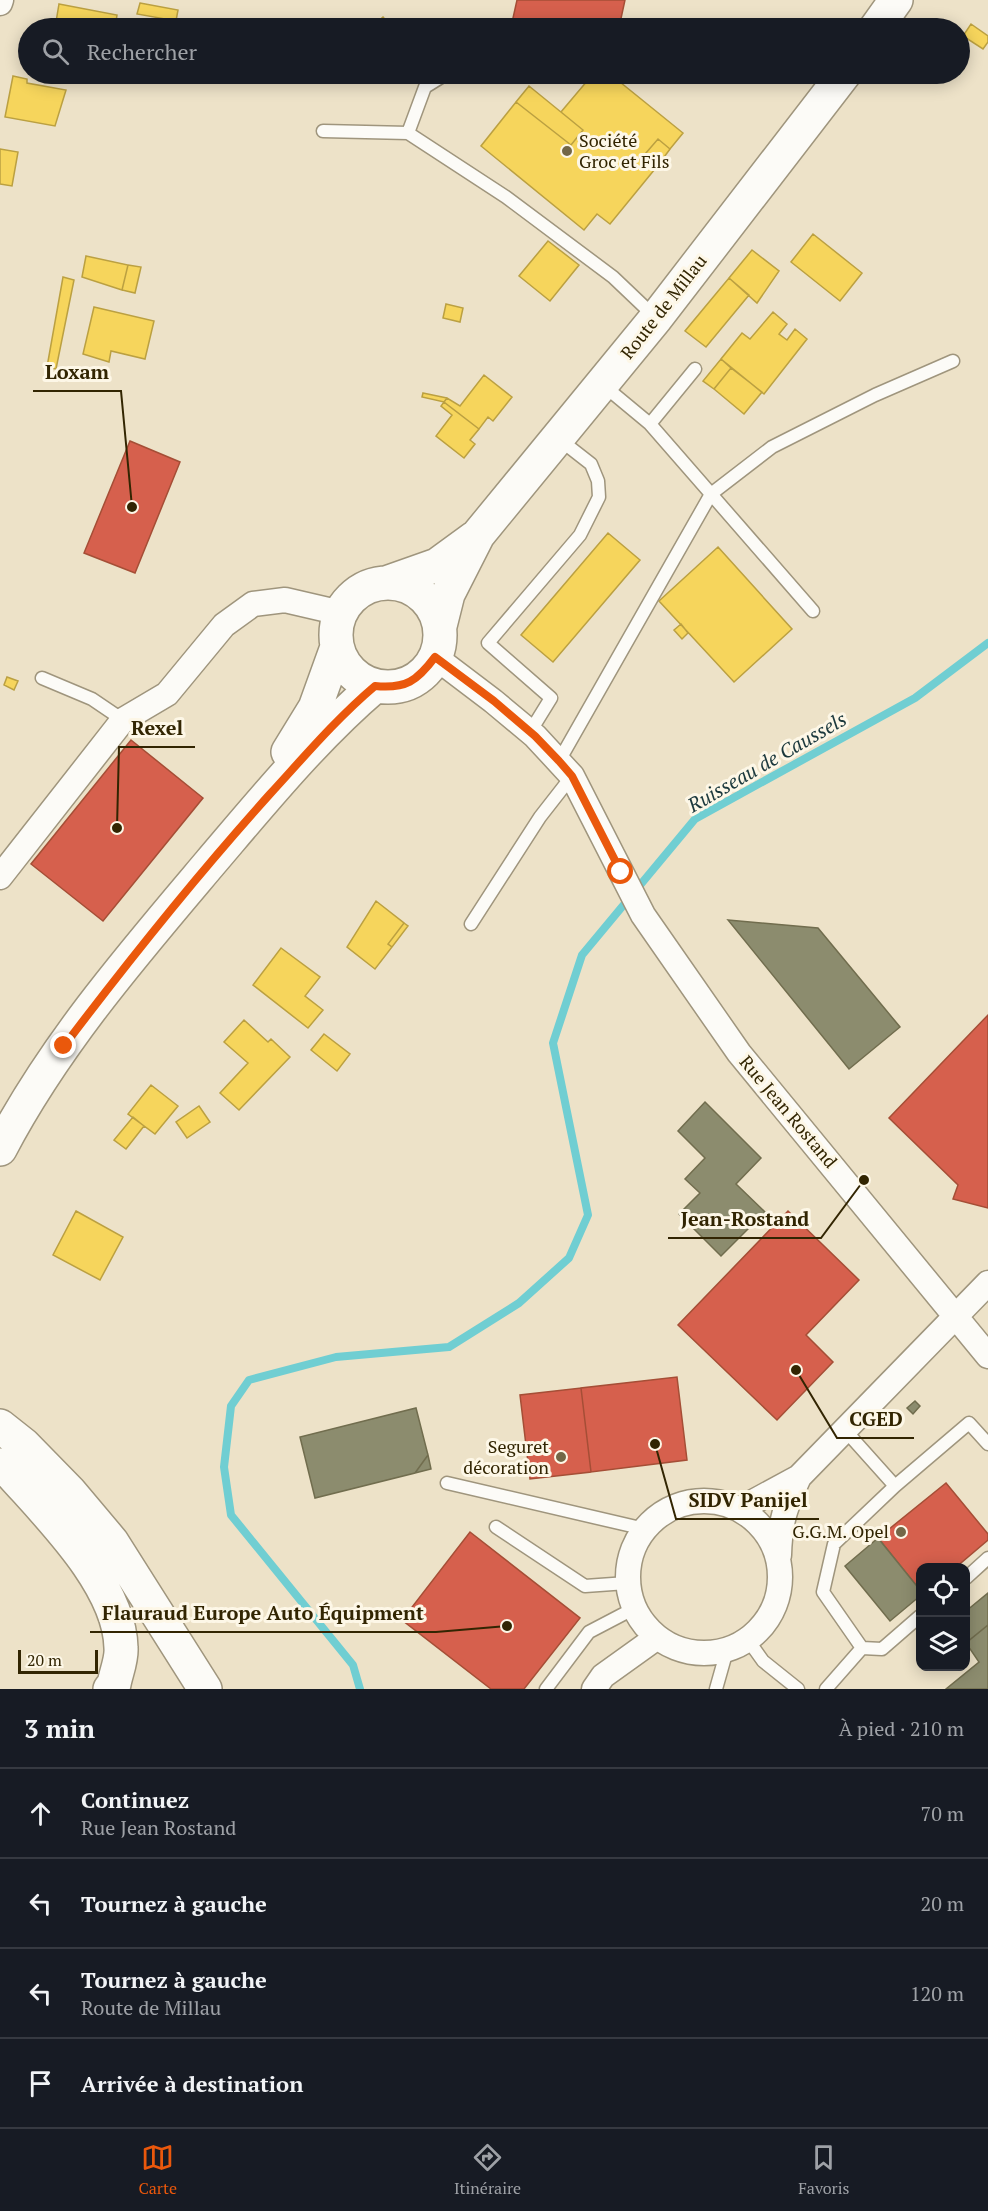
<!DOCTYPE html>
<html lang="fr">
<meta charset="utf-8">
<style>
:root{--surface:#171b24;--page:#20242c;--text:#f1f3f6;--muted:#9ea1a6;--line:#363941;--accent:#ea580c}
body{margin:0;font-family:"PT Serif",serif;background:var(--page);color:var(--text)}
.controls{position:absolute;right:18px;bottom:18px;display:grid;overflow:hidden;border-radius:12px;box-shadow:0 3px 15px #0003}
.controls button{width:54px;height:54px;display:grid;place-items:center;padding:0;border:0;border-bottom:2px solid var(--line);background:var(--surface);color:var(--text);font:30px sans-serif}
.scale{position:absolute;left:18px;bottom:15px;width:80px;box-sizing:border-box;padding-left:6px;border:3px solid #322502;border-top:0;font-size:16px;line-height:21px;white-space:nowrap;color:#322502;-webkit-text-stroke:4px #fdf7e7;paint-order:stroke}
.stop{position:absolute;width:18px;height:18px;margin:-14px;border:4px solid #ea580c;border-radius:50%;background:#fff}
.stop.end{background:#ea580c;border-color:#fff;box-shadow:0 2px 6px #0008}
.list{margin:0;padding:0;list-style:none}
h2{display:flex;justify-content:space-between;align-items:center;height:78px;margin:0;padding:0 24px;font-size:26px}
h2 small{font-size:20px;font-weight:400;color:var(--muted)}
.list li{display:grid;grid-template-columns:39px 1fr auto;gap:18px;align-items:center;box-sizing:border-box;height:90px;padding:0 24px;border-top:2px solid var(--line)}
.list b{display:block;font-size:22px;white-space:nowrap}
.list p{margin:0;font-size:20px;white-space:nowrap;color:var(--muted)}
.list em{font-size:20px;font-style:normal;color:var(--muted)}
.icon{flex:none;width:33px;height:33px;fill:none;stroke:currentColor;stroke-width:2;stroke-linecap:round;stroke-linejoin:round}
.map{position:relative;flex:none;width:988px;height:1689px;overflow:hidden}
.search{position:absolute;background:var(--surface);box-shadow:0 3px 15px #0003;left:18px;right:18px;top:18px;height:66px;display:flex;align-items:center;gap:15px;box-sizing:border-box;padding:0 21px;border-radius:33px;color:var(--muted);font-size:22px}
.sheet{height:438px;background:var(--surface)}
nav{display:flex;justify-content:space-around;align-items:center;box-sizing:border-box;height:84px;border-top:2px solid var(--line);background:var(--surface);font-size:16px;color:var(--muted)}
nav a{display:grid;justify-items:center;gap:3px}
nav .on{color:var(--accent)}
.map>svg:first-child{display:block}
.homes{fill:#f6d55c;stroke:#bba041;stroke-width:1.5}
.shops{fill:#d6604d;stroke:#a54e36;stroke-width:1.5}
.industry{fill:#8c8c6e;stroke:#716d4e;stroke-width:1.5}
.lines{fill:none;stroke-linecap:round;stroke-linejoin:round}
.stream{stroke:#70ced2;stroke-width:8}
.lane-casing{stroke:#9f957d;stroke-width:15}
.street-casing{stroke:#9f957d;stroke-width:27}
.primary-casing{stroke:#9f957d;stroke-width:36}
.highway-casing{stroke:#9f957d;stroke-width:36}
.lane{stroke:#fcfbf7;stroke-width:12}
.street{stroke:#fcfbf7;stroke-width:24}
.primary{stroke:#fcfbf7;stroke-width:33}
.highway{stroke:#fcfbf7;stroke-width:33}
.route{stroke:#ea580c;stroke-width:8}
.poi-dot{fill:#736747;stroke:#fdf7e7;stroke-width:2}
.labels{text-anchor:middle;stroke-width:6;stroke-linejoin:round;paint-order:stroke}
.poi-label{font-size:18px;fill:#322502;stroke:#fdf7e7;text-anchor:end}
.street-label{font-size:18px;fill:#322502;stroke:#fdf7e7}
.water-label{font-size:20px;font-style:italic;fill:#1b383c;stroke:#fdf7e7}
.leader{fill:none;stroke:#322502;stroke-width:2}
.callout-dot{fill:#322502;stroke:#fdf7e7;stroke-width:2}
.callout-label{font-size:20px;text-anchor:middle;font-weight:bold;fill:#322502;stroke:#fdf7e7;stroke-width:6;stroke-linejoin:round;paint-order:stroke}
</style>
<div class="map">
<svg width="988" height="1689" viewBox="0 0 988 1689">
<rect width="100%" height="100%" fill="#ede2c8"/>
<path class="homes" d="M140,3L178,10L176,21L137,14Z
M59,4L117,15L115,28H55Z
M383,17L389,24L381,28L376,23Z
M971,24L988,36V42L983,49L963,36Z
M593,74H610L683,133L670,149L658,139L646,153L659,164L610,224L597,214L584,230L481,146L516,102L571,145L583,130L561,112Z
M13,76L27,79V83L66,90L55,126L5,117Z
M529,86L583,130L571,145L516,102Z
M658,139L670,149L659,164L646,153Z
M0,149L18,152L12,186L0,184Z
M813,234L862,273L840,301L791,262Z
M548,241L579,265L550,301L519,276Z
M752,250L779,271L757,303L729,278Z
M86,256L128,265L122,290L82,277Z
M128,265L141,267L135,293L122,290Z
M63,277L74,280L56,369L47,367Z
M729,278L749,295L706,347L685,331Z
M446,304L463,308L460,322L443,318Z
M94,307L154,321L145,359L111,351L109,362L83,354Z
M773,312L787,324L779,334L787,340L795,329L807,339L764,394L721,359L742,333L750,339Z
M721,359L731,368L714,389L703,381Z
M731,368L762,392L744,414L714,389Z
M484,375L512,397L493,421L488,417L479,429L444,402L447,398L460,406Z
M423,393L447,398L444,402L422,397Z
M444,402L479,429L470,440L475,444L464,458L436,436L452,415L441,406Z
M608,533L640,560L553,662L521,635Z
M718,547L792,629L734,682L659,601Z
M681,624L688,633L682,639L674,630Z
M7,677L18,681L14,690L4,685Z
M376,901L404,923L388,944L392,947L375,969L347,947Z
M404,923L408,926L392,947L388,944Z
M281,948L320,977L305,996L323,1010L308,1028L253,985Z
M244,1020L268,1042L271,1039L290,1057L239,1110L220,1093L248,1063L224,1042Z
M324,1034L350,1054L337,1071L311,1050Z
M151,1085L178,1106L155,1134L128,1114Z
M199,1106L210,1122L187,1138L176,1122Z
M133,1117L144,1126L126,1149L114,1140Z
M76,1211L123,1237L100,1280L53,1255Z"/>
<path class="shops" d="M517,0H625L620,23L645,28H519L511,27Z
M130,441L180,462L135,573L84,553Z
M131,740L203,798L103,921L31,864Z
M988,1015V1208L953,1199L958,1185L889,1118Z
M788,1211L859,1280L806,1335L833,1362L777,1420L678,1325Z
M677,1377L687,1460L591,1472L581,1388Z
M581,1388L591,1472L530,1479L520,1395Z
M946,1483L988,1534V1540L955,1568H920V1590L878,1538Z
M470,1532L580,1618L524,1689H491L402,1620Z"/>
<path class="industry" d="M728,920L818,928L900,1027L849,1069Z
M705,1102L761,1158L736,1184L765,1212L721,1256L679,1214L700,1193L685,1179L705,1158L678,1131Z
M915,1401L920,1406L913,1414L907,1408Z
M416,1408L428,1455L415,1473L315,1498L300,1437Z
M428,1455L431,1469L415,1473Z
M878,1538L920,1590V1596L890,1621L845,1566Z
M988,1593V1625L966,1643V1611Z
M988,1625V1689H946L979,1662L966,1643Z"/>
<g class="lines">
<path class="stream" d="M360,1689L353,1665L231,1515L224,1467L231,1406L249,1380L336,1357L449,1347L519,1303L569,1258L588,1215L553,1043L582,955L695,819L915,698L988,643"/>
<defs>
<path id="lane" d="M528,74L554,75
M323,131L408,133L506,197L613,277L655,317
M408,133L425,87L446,74
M603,385L650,424L813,611
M650,424L695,369
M42,678L92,699L123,720
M530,732L551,698L488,643L580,535L599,497L598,481L591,464L559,439
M559,761L711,494L772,447L875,395L953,361
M471,924L540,817L572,776
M844,1429L895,1486
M447,1483L645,1529
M496,1527L585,1586L627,1583
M966,1578L988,1558
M920,1616L882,1649L862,1648L823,1592L834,1544L895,1486L969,1423L988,1444
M748,1640L763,1661L798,1689
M546,1689L589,1632L633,1609
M716,1689L727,1650
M826,1689L862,1648"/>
<path id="street" d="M0,3L1,0
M435,657L493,701L535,736L572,776L643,915L739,1053L988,1356
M0,877L123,720L167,694L224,625L253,604L285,600L341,613
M628 1577a76 76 0 1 1 152 0a76 76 0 1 1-152 0Z
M740,1509L799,1477L988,1283
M779,1555C780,1521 785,1508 799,1477
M594,1689L603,1676L656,1638"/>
<path id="primary" d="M876,28L896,0
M386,583L437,565L474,538
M336 635a52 52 0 1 1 104 0a52 52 0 1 1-104 0Z
M440,626L448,594L478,535L656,318L844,74
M288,752L315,708L337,647
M0,1149C55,1044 134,953 210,863C262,802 314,738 375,686"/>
<path id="highway" d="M0,1426L24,1445L70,1492L112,1542L205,1689
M0,1465L9,1471C49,1516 120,1585 121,1648C122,1659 116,1673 114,1684L110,1689"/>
</defs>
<use href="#lane" class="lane-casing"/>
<use href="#street" class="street-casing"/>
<use href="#primary" class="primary-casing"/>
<use href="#highway" class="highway-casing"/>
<use href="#lane" class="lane"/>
<use href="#street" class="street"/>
<use href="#primary" class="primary"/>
<use href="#highway" class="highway"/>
</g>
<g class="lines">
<path class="route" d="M64,1046C129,960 197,875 270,794C304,757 336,719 375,686C406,689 417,681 435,657L494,701L535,736L559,761L572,776L621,872"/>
</g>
<g class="poi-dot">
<circle cx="567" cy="151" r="6"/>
<circle cx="561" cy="1457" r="6"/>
<circle cx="901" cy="1532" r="6"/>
</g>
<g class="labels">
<g class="poi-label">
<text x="579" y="147" text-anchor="start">Société<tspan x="579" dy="21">Groc et Fils</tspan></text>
<text x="549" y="1453">Seguret<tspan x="549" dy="21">décoration</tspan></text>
<text x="889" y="1538">G.G.M. Opel</text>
</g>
<g class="street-label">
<text transform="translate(664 307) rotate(-52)" y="6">Route de Millau</text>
<text transform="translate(788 1112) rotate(50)" y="6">Rue Jean Rostand</text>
</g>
<g class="water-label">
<text transform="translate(767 762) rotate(-30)" y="7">Ruisseau de Caussels</text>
</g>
</g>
<path class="leader" d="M132 507L121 391H33M117 828L119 747H195M864 1180L821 1238H668M796 1370L837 1438H914M655 1444L676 1519H819M507 1626L436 1632H90"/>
<g class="callout-dot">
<circle cx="132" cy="507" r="6"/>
<circle cx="117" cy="828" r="6"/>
<circle cx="864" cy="1180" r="6"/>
<circle cx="796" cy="1370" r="6"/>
<circle cx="655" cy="1444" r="6"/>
<circle cx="507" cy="1626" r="6"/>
</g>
<g class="callout-label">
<text x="77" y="379">Loxam</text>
<text x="157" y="735">Rexel</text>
<text x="745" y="1226">Jean-Rostand</text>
<text x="876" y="1426">CGED</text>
<text x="748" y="1507">SIDV Panijel</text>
<text x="263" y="1620">Flauraud Europe Auto Équipment</text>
</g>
</svg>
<div class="controls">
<button><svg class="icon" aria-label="locate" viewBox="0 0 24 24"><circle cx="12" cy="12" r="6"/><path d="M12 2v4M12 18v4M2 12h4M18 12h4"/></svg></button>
<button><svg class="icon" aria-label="layers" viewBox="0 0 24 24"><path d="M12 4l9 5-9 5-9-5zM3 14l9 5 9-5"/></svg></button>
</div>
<div class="scale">20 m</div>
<div class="stop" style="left:621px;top:872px"></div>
<div class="stop end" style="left:64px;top:1046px"></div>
<div class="search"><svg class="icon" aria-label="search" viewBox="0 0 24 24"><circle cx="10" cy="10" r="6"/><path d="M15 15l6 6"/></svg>Rechercher</div>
</div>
<section class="sheet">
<h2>3 min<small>À pied · 210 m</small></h2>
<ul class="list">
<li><svg class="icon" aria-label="ahead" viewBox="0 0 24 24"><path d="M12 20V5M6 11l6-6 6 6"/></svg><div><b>Continuez</b><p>Rue Jean Rostand</p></div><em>70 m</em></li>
<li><svg class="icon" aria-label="left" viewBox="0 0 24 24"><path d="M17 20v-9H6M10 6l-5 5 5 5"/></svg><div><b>Tournez à gauche</b></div><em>20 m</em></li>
<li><svg class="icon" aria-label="left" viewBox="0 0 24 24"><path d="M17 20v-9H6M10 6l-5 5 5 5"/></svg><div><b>Tournez à gauche</b><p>Route de Millau</p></div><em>120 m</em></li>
<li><svg class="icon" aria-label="arrive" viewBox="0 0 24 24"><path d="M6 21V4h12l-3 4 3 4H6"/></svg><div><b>Arrivée à destination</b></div></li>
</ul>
</section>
<nav>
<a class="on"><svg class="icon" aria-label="map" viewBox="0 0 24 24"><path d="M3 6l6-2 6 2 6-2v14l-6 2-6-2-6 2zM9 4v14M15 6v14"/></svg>Carte</a>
<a><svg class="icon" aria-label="directions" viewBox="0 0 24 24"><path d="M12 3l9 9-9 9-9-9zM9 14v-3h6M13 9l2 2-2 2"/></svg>Itinéraire</a>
<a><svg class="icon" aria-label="saved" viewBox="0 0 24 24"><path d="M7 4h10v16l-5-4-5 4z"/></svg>Favoris</a>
</nav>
